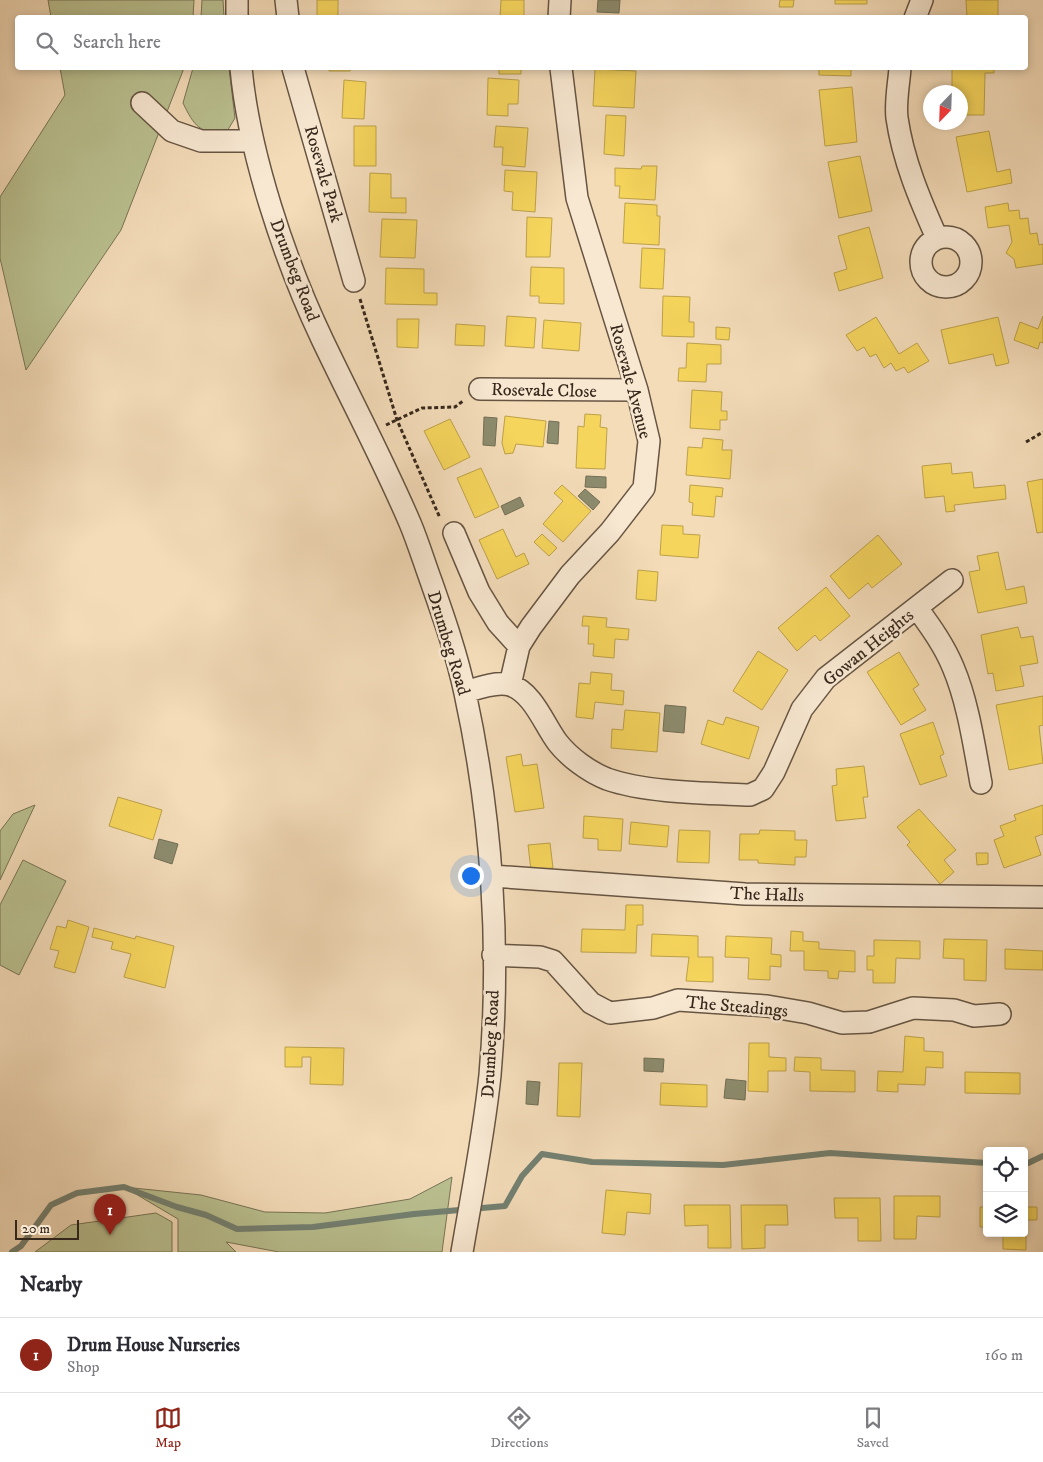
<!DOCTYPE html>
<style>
:root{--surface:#fff;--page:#f7f7f7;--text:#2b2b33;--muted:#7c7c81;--line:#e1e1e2;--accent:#8f2418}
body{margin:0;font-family:"IM FELL DW Pica",serif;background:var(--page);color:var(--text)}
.controls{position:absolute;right:15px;bottom:15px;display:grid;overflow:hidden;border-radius:5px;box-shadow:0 2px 8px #0003}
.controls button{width:45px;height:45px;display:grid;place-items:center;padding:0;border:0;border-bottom:1px solid var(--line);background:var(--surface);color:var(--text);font:25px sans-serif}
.compass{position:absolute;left:923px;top:85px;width:45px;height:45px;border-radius:50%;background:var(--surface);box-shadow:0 2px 8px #0003;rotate:203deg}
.scale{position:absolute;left:15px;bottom:12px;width:64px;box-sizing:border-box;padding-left:5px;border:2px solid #37281c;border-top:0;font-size:14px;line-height:18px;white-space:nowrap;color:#37281c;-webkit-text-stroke:4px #f8e8d2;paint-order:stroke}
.you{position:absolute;left:470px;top:875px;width:18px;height:18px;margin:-12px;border:4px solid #fff;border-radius:50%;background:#1a73e8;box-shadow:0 0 0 8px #1a73e833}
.badge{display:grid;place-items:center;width:32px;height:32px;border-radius:50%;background:var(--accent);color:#fff;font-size:16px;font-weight:700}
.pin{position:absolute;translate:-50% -41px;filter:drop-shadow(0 1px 2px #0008)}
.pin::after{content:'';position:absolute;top:26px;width:18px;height:15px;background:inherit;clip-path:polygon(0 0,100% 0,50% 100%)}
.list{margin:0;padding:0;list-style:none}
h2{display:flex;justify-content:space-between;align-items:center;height:65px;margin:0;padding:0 20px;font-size:21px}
h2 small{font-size:16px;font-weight:400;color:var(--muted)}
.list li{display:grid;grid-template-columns:32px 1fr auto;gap:15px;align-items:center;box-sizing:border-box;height:75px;padding:0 20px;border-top:1px solid var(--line)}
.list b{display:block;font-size:19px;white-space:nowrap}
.list p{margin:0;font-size:16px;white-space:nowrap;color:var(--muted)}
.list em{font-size:16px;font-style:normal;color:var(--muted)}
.icon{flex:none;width:28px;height:28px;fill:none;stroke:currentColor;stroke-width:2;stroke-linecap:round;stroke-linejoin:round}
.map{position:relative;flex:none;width:1043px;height:1252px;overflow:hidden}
.search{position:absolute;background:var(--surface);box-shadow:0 2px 8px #0003;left:15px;right:15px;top:15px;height:55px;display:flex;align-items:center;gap:12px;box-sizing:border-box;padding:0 18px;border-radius:5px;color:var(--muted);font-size:19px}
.sheet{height:140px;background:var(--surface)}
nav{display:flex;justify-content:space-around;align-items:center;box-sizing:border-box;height:70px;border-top:1px solid var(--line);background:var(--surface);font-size:14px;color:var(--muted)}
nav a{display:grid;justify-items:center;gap:2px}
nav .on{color:var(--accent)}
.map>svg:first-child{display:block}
.green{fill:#bac090;stroke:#787456}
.homes{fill:#f6d55c;stroke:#bda149}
.industry{fill:#8c8c6e;stroke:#726e55}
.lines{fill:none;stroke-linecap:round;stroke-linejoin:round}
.stream{stroke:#748172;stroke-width:6}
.minor-casing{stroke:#665543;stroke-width:24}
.path{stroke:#37281c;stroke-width:3;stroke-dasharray:4 2.5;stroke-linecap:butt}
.minor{stroke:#f8e8d2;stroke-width:21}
.labels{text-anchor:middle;stroke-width:5;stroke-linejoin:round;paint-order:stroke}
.street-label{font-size:18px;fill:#37281c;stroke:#f8e8d2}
</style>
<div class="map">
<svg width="1043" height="1252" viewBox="0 0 1043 1252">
<rect width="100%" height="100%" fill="#f4dcb9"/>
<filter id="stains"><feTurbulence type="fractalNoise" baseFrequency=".004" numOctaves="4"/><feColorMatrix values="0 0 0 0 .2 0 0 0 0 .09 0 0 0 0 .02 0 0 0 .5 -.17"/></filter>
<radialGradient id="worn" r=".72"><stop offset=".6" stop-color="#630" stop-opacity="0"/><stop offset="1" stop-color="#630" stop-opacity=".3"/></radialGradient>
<path class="green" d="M48,0H194L193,17H51Z
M202,0H223L224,17H201Z
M60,68H184L121,230L26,370L0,258V197L65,95Z
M193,68H229L235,118L226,133C200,134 194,126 183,103Z
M35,805L0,880V831L13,814Z
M23,860L66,881L19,975L0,965V905Z
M452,1177L442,1252H279L226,1242L236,1252H178V1219L124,1187L201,1195L265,1212L325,1213L410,1199Z
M156,1213L172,1222V1252H35L71,1225Z"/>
<path class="homes" d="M317,0H338V18H317Z
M501,0H524V18H500Z
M780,0H794L793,7H779Z
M835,0H867V4H835Z
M966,0H998V18H967Z
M329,68H351L350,71H329Z
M499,68H521V74H499Z
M819,68H851V76L819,75Z
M952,68H994V73H985L984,115H960V92H952Z
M595,69L636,71L634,108L593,106Z
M488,78L519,80L518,104H508V116L487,115Z
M344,80L366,82L364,119L342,118Z
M852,87L857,142L825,146L819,90Z
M606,115L626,116L624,156L604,154Z
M354,126H376V166H354Z
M496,126L528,128L525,167L502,165L503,147H494Z
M989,131L997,172L1010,169L1012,183L967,192L956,137Z
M860,156L872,211L839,218L828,162Z
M642,166H657L655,200L619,198L620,186H615V168L641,169Z
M505,170L537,172L535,212L512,210L513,192L504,191Z
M370,173L391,174V198H406V213L369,212Z
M625,203L657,205V216H660L659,245L623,243Z
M1008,203L1009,211L1019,210L1020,219L1028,218L1030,234L1037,233L1039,245L1043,244V264L1016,268L1014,259L1006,253L1012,242L1009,225L988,228L985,207Z
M527,217L552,218L550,257H526Z
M382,219L417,220L415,258L380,257Z
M869,227L883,278L839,291L834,273L847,269L838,236Z
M642,248L665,249L663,289L640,288Z
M531,267L564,268V304L539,303V296H530Z
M386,268L424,269V293H437V305L385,304Z
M663,296L690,297L689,322H694V337L662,336Z
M507,316L536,318L534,348L505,346Z
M1043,316V343L1040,342L1038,349L1014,340L1020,322L1038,329Z
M876,317L899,354L917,343L929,361L908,373L904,367L896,371L891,363L884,368L876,354L870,357L864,347L857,351L846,335Z
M998,317L1009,363L996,366L993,354L949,364L941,330Z
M397,319H419L418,348L397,347Z
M544,320L581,323L579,351L542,348Z
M456,324L485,326L484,346L455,345Z
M716,327L730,328L729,340L716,339Z
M687,343L721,345V364H707L706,382L678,381L679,368H686Z
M692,390L722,392L721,411H727V420H720V430L690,428Z
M585,414L601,415L600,427L607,428L605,469L576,468L578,426L584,427Z
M505,416L546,421L543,447L516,444L513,453L505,454L502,443Z
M450,419L470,457L444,470L424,431Z
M703,438L723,440L722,450H732L730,479L686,475L688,447L702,448Z
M951,463L952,474L972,472L974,488L1005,485L1006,499L954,505L955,511L946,512L944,496L925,498L922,466Z
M481,468L499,507L475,518L457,478Z
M1043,479V532L1037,533L1027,482Z
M562,485L591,511L563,542L543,524L563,501L554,493Z
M690,485L723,488L722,497L716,496L714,517L692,515L693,503L689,502Z
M662,525L683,526V534L700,535L698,558L660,555Z
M503,529L516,557L524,553L529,564L497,579L479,540Z
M542,534L557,548L549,556L534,542Z
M878,535L902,564L872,588L868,583L849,599L830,576Z
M998,552L1006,590L1024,586L1027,603L978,613L969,572L980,570L977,556Z
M638,570L658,572L656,601L636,599Z
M826,587L850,616L820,641L815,635L797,651L778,628Z
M583,616L607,618L606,627L629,629L628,640L615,639L614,658L593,656L594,644H588L589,626H582Z
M1018,627L1021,638L1033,636L1038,663L1020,666L1024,686L996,691L993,673L988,674L981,635Z
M758,651L788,670L762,710L733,691Z
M899,652L919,685L913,689L926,710L901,725L867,672Z
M591,672L612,674L611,690L624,691L623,705L595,702L593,719L576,717L579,683L590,684Z
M1043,696V725L1039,726L1043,763L1009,770L996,705Z
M625,710L660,713L657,752L611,748L612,729L623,730Z
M726,717L759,727L749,759L701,744L708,720L723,725Z
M933,722L944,754L940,756L947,776L920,785L900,734Z
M521,754L523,766L537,764L544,808L515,812L506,757Z
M864,766L868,797H863L866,818L836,821L832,786L837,785L836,769Z
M118,797L162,810L153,840L109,826Z
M1043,805V834L1035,837L1041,855L1004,868L994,840L1004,836L1000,826L1016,820L1014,815Z
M919,809L956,850L944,860L954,872L940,884L907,845L910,842L897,827Z
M584,816L623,819L621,851L598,850V839L583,838Z
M631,822L669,826L667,847L629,844Z
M679,830L710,831L709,863L677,862Z
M760,830L795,831V840H807L806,857H795V865L758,863V860H739L740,834H759Z
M550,843L553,868L531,870L528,845Z
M976,853H988V864L977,865Z
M626,905H643V925H637L636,953L581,952L582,929L625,930Z
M68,920L89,927L75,973L54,967L59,951L50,949L57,926L66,928Z
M94,928L135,939L136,936L174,946L165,988L124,977L131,954L111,949L113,942L92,937Z
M791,931L803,932V941L819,942V949L855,951V972L839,971L838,979L828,978V971L804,970V951H790Z
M652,934L698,936V957H713V982L686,981L689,957L651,956Z
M726,936L772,938L771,954L781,955V967L770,966V980L748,979L749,958L725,957Z
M944,939L987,940L986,981L964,980V959L943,958Z
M874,940L920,941V959L896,958L895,983H873V970H867V956H874Z
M1005,949L1043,951V970L1005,969Z
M905,1036L924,1038V1051L943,1052V1068L926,1067L925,1085L898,1084V1092L877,1091L878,1071L903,1072Z
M749,1043H769V1057L786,1058V1071H768V1092L748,1091Z
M285,1047L344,1048L343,1085L310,1084L311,1057H302V1067H285Z
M795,1057L821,1058V1070L855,1071V1092L810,1091V1072L794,1071Z
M559,1063H582L580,1117L557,1116Z
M965,1072L1020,1073V1094L965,1093Z
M661,1083L707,1085V1107L660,1105Z
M606,1190L651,1194L650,1214L627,1212L625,1235L602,1233Z
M894,1196H940V1217L917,1216L916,1239H894Z
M834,1198H880L881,1241H858V1218H835Z
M684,1205H730L731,1248H708V1225L685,1226Z
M741,1205H787L788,1225H765V1248L742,1249Z
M980,1207H987V1227H980Z
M1024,1207H1037V1220H1026V1250L1003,1249V1233H1024Z"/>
<path class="industry" d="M598,0H620L619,13L597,12Z
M484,417L497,418L495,446L483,445Z
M549,421L559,422L558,444L547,443Z
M586,476L606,477V488L585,487Z
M585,489L600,502L593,510L578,496Z
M520,497L524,506L505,515L501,506Z
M665,705L686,707L684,733L663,731Z
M159,839L178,844L172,864L154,858Z
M644,1058L664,1059L663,1072L644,1071Z
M726,1079L746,1081L745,1100L724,1098Z
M527,1081L540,1082L538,1105L526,1104Z"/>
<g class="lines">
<path class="stream" d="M1024,1165L1043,1156
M12,1252L21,1246L51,1205L77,1193L124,1187L177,1207L206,1215L237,1229L313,1227L414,1214L505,1206L522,1176L542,1154L592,1162L723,1165L830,1153L987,1163"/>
<defs>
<path id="minor" d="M237,0V18
M286,0L288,18
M559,18L560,0
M915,18L922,0
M241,68C249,154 285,261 322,339C351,400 383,460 410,523C418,542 424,562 431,581C444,618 457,655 465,693C492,817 501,949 490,1075C484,1134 472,1193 462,1252
M293,68L354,281
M900,68C899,83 895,102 897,118C903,160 920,200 937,238
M142,103L172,131L201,141H253
M921 262a25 25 0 1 1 50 0a25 25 0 1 1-50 0Z
M480,389L637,390
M454,533L479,592L498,623L519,646
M917,608C930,626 944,645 953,667C968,702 974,745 981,783
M510,685L519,646L531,627L570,575L610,532L644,488L649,441L637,390L577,198L561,68
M465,692C478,688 497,681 510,685C534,693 544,725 558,743C569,757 589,772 607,779C647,793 707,793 750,795L763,789L774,772L802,709L826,678L952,580
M492,876L745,894L1043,897
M493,955L540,957L553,961L591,1003L610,1013L653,1008L678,1000L767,1006L808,1013L842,1023L869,1022L913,1008L954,1010L974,1016L1000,1014"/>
</defs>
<use href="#minor" class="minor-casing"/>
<path class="path" d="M360,299L397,420L440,518
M386,425L422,408L455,407L463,401
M1026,442L1043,432"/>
<use href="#minor" class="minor"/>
</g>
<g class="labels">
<g class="street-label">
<text transform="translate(324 174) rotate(74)" y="6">Rosevale Park</text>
<text transform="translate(295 270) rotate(69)" y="6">Drumbeg Road</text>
<text transform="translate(631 381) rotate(75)" y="6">Rosevale Avenue</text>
<text transform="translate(544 390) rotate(1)" y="6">Rosevale Close</text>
<text transform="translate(449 643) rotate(73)" y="6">Drumbeg Road</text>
<text transform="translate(868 647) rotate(-39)" y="6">Gowan Heights</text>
<text transform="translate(767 894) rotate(2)" y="6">The Halls</text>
<text transform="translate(737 1006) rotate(5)" y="6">The Steadings</text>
<text transform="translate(490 1044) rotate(-87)" y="6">Drumbeg Road</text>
</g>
</g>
<rect width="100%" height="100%" filter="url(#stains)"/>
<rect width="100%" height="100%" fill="url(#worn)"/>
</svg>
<div class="controls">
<button><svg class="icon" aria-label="locate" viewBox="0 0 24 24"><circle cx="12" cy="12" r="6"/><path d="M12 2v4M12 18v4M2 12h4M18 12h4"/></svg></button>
<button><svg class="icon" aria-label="layers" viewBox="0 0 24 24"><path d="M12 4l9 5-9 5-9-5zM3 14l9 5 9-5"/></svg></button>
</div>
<svg class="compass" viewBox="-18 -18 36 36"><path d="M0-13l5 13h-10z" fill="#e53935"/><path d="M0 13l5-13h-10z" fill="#7c7c81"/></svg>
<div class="scale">20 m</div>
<div class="you"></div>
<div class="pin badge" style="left:110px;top:1235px">1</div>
<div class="search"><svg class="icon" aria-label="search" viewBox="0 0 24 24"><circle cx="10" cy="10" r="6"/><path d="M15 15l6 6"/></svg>Search here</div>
</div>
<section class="sheet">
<h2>Nearby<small></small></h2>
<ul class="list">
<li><span class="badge">1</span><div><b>Drum House Nurseries</b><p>Shop</p></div><em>160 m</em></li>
</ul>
</section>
<nav>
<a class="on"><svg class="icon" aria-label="map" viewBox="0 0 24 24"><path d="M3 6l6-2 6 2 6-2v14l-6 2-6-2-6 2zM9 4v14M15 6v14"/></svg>Map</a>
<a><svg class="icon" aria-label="directions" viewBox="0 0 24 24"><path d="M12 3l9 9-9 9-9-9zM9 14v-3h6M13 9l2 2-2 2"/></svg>Directions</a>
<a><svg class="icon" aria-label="saved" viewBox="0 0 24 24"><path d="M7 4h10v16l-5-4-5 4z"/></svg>Saved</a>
</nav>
